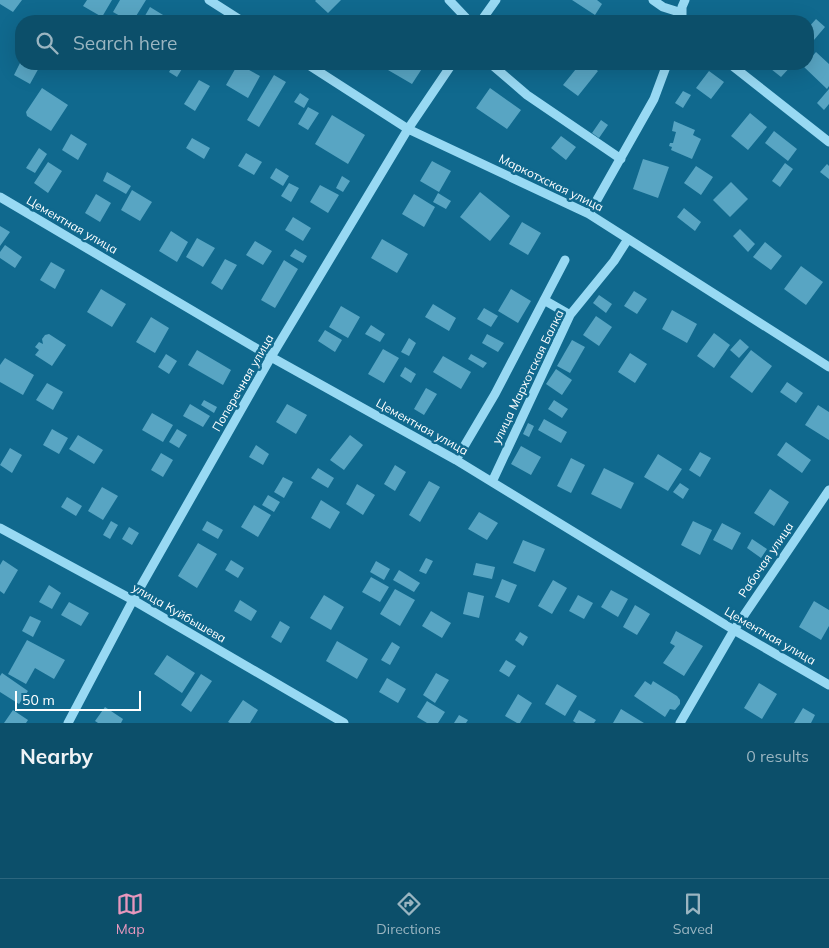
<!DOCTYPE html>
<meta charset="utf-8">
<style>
:root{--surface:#0c4f6a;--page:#1a5972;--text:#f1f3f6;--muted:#9ab5c1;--line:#2c667e;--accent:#e797bd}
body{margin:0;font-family:Mulish,sans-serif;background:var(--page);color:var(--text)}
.scale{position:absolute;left:15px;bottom:12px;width:126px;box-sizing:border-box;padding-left:5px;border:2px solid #fff;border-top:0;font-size:14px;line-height:18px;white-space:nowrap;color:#fff;-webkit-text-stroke:4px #10698e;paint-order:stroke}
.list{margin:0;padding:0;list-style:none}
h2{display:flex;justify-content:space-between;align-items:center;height:65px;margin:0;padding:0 20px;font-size:21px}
h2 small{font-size:16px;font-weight:400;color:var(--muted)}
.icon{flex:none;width:28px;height:28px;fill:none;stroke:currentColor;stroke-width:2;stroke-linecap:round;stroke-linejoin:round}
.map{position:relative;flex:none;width:829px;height:723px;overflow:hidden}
.search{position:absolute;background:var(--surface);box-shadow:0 5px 20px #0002;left:15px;right:15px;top:15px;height:55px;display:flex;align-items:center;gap:12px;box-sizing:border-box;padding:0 18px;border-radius:20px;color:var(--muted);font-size:19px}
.sheet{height:155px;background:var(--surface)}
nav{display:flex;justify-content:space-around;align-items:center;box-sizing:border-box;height:70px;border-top:1px solid var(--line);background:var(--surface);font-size:14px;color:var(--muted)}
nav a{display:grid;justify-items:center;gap:2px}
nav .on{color:var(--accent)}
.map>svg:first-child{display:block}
.building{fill:#58a5c3}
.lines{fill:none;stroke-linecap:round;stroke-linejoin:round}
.minor{stroke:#98d9f3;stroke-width:9}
.labels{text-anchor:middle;stroke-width:5;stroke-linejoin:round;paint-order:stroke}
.street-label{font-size:12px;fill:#fff;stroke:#10698e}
</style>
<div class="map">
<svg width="829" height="723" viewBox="0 0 829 723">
<rect width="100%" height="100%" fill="#10698e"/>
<path class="building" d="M0,0H22L13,12L0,4Z
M87,0H112L102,17L83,6Z
M120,0H146L133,21H129L113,12Z
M316,0H341L328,13L315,1Z
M572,0H597L602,4L595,15Z
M150,7L168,18L166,21H142Z
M816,19L825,27L808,47V28Z
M816,52L829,64V86L827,89L803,66L805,64H808V61Z
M21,61V64H41L30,84L14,75Z
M174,64H185L177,77L169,72Z
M238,64L260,76L248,98L226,85Z
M392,64H425L412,84L388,70Z
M580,64H589L598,71L578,96L563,85Z
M776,64H793L781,77L771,69Z
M709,71L724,82L711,99L696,88Z
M274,75L286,82L259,127L247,120Z
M199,80L210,86L195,111L184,104Z
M42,88L68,105L51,131L27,116L26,112Z
M490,88L521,110L507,129L476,108Z
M829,89V104L824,110L817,103Z
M683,91L691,95L683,108L675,103Z
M300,93L309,99L304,108L294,102Z
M308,107L319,113L308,130L298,124Z
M750,113L767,127L748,150L731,136Z
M332,115L365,135L348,164L315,144Z
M601,120L608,125L599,138L592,133Z
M674,121L695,130L693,135L701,139L692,159L671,150L672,147L669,146L670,143H673L676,132L672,131Z
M774,131L797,149L788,161L765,143Z
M71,134L87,144L78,160L62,150Z
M561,136L576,147L566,160L551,148Z
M192,138L210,148L204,159L186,148Z
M39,148L47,154L35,173L26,168Z
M246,153L262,162L254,175L238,166Z
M643,159L669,167L658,198L633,189Z
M432,161L451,171L439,192L420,181Z
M48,162L62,171L48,193L34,183Z
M785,163L793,169L780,187L772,181Z
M827,164L829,166V179L820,172Z
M696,166L713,177L701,195L684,183Z
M276,168L289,176L283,186L270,178Z
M107,172L131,186L126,194L103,181Z
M342,176L350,181L343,192L336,188Z
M731,182L748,199L730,217L713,200Z
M289,183L299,188L291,202L281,196Z
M320,185L339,195L328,213L310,202Z
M132,190L152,202L140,221L121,210Z
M480,192L510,216L490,241L460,217Z
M438,193L451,201L446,209L433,202Z
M96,194L111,203L100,222L85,213Z
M414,194L435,207L424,227L402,214Z
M684,208L701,222L695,231L677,217Z
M293,217L311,228L303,241L285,230Z
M522,222L541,233L528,255L509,244Z
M0,226L10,232L0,246Z
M740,229L755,244L748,252L733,236Z
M171,231L188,242L177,262L159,251Z
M197,238L215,248L203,267L186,257Z
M382,239L408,254L397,273L371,258Z
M255,241L272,251L263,265L246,255Z
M765,242L782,256L771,270L753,257Z
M5,245L22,257L15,268L0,258V252Z
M295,249L307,256L303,263L290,256Z
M225,259L237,265L222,290L211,283Z
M284,260L298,269L275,308L261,300Z
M51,262L65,270L55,289L40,280Z
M801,266L823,282L806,305L784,289Z
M101,289L126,304L112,327L87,312Z
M511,289L531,301L518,323L498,311Z
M634,291L647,299L637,314L624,306Z
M599,295L612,304L606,313L593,303Z
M433,304L456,318L449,331L425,317Z
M341,306L360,317L348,338L329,327Z
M484,308L498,316L491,327L477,319Z
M672,310L697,324L687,343L662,329Z
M596,316L612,327L599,346L583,335Z
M151,317L169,328L155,353L136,342Z
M371,325L385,334L380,342L365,334Z
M325,330L342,340L335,352L318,341Z
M714,333L730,345L714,368L697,356Z
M49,334L66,345L52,366L35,355L39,350L35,347L39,342L43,344L42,339L45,335Z
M487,334L504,343L498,352L482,343Z
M409,338L416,343L409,356L401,352Z
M740,339L749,347L739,358L730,350Z
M572,340L585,347L570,373L557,366Z
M383,349L399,358L384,383L368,374Z
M197,350L231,370L223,385L188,365Z
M751,350L772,366L752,393L730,377Z
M630,353L647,364L635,383L618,372Z
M166,354L177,361L169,374L158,367Z
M471,354L487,363L483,368L468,359Z
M443,356L471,372L461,389L433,372Z
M5,358L34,375L23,395L0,382V365Z
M405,367L416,374L411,383L400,376Z
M556,369L572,380L562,395L546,384Z
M787,382L803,393L796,403L780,392Z
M47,383L63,392L53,410L36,400Z
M426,388L437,394L424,415L414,409Z
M204,400L217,407L214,413L201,405Z
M554,400L568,409L562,418L548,409Z
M190,404L210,416L203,427L183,416Z
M287,404L307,415L296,434L276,422Z
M818,405L829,412V440L805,425Z
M152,413L173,425L163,442L142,430Z
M544,419L567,432L561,443L538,430Z
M528,423L534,426L529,437L523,434Z
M52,429L68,438L59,454L43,445Z
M177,429L187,435L179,448L169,442Z
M78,435L103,450L94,464L69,449Z
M350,435L363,445L344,470L330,460Z
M786,442L811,460L802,473L777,455Z
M256,445L269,454L263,465L249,457Z
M521,446L541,457L531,475L511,464Z
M10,448L22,455L12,473L0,465Z
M700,452L711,458L700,477L689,470Z
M161,453L173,460L163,477L151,470Z
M658,454L682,469L668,491L644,477Z
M571,458L585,465L571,493L557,486Z
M395,465L406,472L395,491L384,484Z
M318,468L334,478L328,488L311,478Z
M604,468L634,483L621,509L591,494Z
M283,477L293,482L284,498L274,492Z
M429,481L440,487L420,522L409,515Z
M680,483L689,489L683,499L673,492Z
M357,484L375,495L363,515L346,504Z
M102,487L118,496L103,520L88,511Z
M770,489L789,502L774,526L754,513Z
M268,495L280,502L274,512L262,505Z
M67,497L82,506L76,516L61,507Z
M321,500L340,512L330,529L311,518Z
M254,505L271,515L258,537L241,527Z
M479,512L498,523L487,540L468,529Z
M111,521L118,525L110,539L103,535Z
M207,521L223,530L218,539L202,530Z
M693,521L712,530L700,555L681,545Z
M722,523L741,533L732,550L713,540Z
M129,527L139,533L132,545L122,539Z
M752,539L767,549L761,558L747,548Z
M523,540L545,549L535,572L513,563Z
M198,543L217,554L197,588L178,576Z
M426,558L433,561L426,574L419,571Z
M3,560L18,570L4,594L0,591V565Z
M231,560L244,568L238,578L225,570Z
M376,561L390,569L384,580L370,572Z
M476,563L495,567L492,579L473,575Z
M399,570L420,583L414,592L393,580Z
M371,577L389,587L380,602L362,592Z
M502,579L517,585L509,603L495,597Z
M553,580L567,588L552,614L538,606Z
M49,585L61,593L52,609L39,602Z
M395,589L415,600L400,626L380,614Z
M611,590L628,599L618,617L601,607Z
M468,592L484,596L479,618L463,614Z
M324,595L344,607L331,630L310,618Z
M578,595L593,603L584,619L569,611Z
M240,600L257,611L251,621L234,611Z
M814,601L829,610V626L821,640L799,627Z
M69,602L89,613L81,626L61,615Z
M635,605L650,614L637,635L623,627Z
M431,611L451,623L442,638L422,626Z
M30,616L41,621L33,637L22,631Z
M280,621L290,627L281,643L271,637Z
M676,631L703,646L684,676L663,663L675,646L670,643Z
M520,632L528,637L523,646L515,640Z
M27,640L65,660L54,679L35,668L26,684L8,674Z
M337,641L368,659L357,679L326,661Z
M392,642L400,647L390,665L381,660Z
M167,655L195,673L182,693L154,674Z
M506,660L516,666L509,677L499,671Z
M2,673L28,691L19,704L0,692V676Z
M436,673L449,680L435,703L423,695Z
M201,674L212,681L191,712L181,705Z
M387,678L406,689L398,703L379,692Z
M645,681L651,685L653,681L677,696L680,700V704L675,710L670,709L665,717L634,696Z
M759,683L777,694L762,719L744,708Z
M557,684L577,696L565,716L545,704Z
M518,694L532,703L520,723H517L505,716Z
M243,700L258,710L250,723H230L228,722Z
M427,701L445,712L438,723H427L417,717Z
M105,707L123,719L121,723H98L95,721Z
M803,708L815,715L811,723H794Z
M621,709L644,723H613Z
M13,710L28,720L26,723H4Z
M579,710L596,720L594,723H576L573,721Z
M459,715L468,720L466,723H454Z"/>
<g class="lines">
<path class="minor" d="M209,0L242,21
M449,0L469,21
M653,0L663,7L682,13
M481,21L496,0
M682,21V7L685,0
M307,64L408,129L589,214L829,367
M491,64L527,95L621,159
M730,64L829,142
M0,197L271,357L456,460L734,630L829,685
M589,214L654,99L667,64
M544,300L570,315
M456,460L495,394L565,260
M492,482L570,315L614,261L628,239
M0,528L133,600L344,723
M68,723L133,600L271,357L408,129L452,64
M680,723L734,630L829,490"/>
</g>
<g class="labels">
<g class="street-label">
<text transform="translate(551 183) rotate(26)" y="4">Маркотхская улица</text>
<text transform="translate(72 225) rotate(30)" y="4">Цементная улица</text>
<text transform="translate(528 377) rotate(-64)" y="4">улица Мархотская Балка</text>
<text transform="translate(243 383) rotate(-60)" y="4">Поперечная улица</text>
<text transform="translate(422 427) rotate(29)" y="4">Цементная улица</text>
<text transform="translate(766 560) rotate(-56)" y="4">Рабочая улица</text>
<text transform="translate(179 613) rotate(30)" y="4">улица Куйбышева</text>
<text transform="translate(770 636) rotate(30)" y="4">Цементная улица</text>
</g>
</g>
</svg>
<div class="scale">50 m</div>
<div class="search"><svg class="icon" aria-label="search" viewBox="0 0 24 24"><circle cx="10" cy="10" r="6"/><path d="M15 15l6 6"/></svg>Search here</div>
</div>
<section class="sheet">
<h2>Nearby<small>0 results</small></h2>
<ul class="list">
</ul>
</section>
<nav>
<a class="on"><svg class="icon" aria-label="map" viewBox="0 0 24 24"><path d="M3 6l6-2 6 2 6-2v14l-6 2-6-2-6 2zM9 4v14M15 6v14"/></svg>Map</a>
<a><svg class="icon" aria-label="directions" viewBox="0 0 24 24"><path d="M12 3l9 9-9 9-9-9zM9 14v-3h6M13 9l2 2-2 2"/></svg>Directions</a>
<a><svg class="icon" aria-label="saved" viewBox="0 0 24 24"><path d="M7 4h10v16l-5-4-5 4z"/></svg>Saved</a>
</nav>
